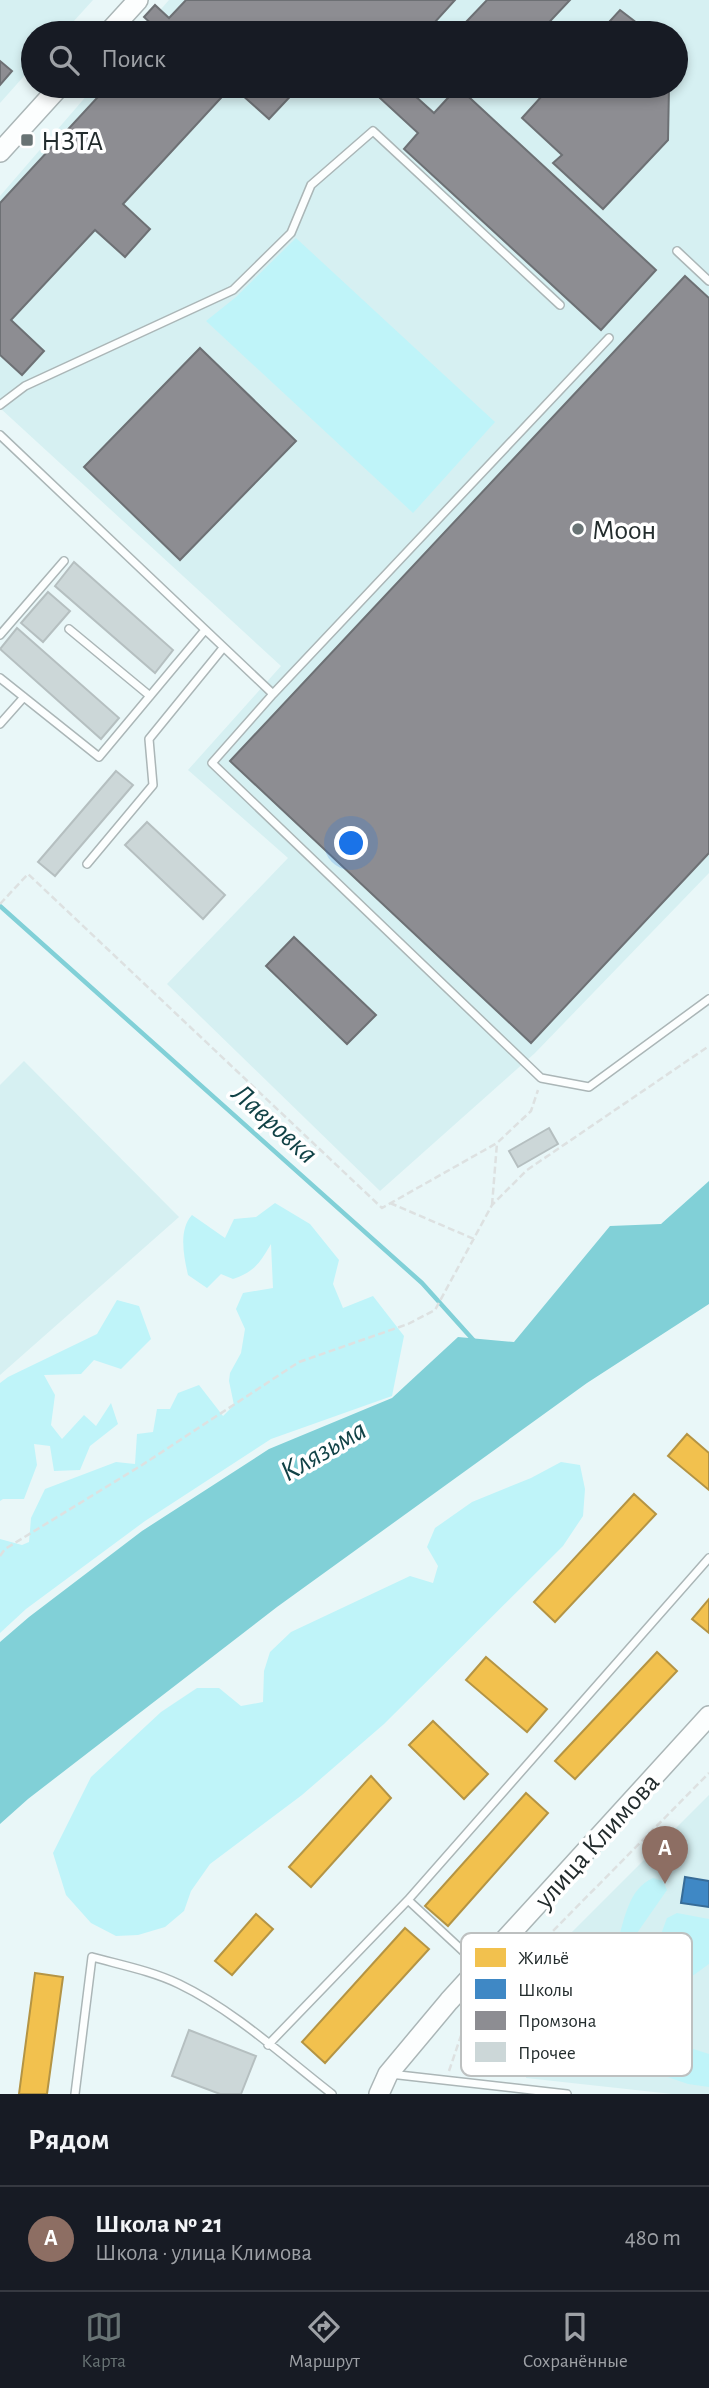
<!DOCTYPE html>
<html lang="ru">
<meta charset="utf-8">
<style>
:root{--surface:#171b24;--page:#20242c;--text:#f1f3f6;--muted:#9ea1a6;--line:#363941;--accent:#687374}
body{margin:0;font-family:"Alegreya Sans",sans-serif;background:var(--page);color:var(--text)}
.you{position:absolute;left:352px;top:844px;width:24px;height:24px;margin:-18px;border:5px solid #fff;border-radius:50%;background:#1a73e8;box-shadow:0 0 0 10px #1a73e833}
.badge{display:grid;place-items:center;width:46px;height:46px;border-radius:50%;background:var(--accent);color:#fff;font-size:23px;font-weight:700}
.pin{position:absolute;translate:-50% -58px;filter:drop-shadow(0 2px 4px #0008)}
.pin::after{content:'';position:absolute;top:37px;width:24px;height:21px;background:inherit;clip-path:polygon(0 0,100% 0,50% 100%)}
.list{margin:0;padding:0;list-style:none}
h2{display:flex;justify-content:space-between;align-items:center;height:91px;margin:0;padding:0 28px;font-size:30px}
h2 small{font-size:23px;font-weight:400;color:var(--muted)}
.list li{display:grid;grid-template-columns:46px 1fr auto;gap:21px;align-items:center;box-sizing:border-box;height:105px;padding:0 28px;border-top:2px solid var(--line)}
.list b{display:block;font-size:26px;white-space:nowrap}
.list p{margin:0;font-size:23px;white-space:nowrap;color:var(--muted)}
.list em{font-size:23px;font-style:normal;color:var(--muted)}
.icon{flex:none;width:38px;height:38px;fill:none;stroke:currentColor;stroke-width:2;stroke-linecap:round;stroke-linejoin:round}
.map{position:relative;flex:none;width:709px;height:2094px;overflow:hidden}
.search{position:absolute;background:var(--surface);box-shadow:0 4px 10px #0003;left:21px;right:21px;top:21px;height:77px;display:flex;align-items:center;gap:18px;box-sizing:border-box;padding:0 24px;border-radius:38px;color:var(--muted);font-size:26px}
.sheet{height:196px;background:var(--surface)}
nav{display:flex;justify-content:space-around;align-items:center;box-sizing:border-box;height:98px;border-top:2px solid var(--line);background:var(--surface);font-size:19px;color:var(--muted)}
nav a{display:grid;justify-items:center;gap:4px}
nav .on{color:var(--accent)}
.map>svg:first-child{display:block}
.built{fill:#d6f0f2}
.green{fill:#bff4f9}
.water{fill:#81d0d7}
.homes{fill:#f2c14e;stroke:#b49444;stroke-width:2}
.schools{fill:#3f88c5;stroke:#376c97;stroke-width:2}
.industry{fill:#8d8d92;stroke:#6d7074;stroke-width:2}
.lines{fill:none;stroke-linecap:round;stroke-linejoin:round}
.stream{stroke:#81d0d7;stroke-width:4.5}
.building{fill:#ccd7d8;stroke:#b5bfc0;stroke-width:2}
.lane-casing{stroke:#abb6b7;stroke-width:10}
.secondary-casing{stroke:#abb6b7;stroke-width:22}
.path{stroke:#dde1e1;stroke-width:2.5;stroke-dasharray:7 3.5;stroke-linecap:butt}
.lane{stroke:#fcfefe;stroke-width:7}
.secondary{stroke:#fcfefe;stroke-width:19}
.poi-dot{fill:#687374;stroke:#fff;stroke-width:2.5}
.labels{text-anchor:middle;stroke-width:7;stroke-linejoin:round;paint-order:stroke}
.poi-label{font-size:28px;fill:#232c2d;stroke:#fff;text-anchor:start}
.street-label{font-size:28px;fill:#232c2d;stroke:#fff}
.water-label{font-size:30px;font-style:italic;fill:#114246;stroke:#fff}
.key{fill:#fff;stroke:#bdc0c0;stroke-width:2}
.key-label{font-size:19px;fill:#232c2d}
</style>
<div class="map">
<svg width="709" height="2094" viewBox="0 0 709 2094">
<rect width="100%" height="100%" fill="#e9f7f8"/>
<path class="built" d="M0,0H93L63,33H33V66L0,103Z
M169,0H709V873L535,1053L380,1191L167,984L288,858L188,770L281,666L0,408V196L95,86H676V33H140Z
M24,1061L179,1217L0,1375V1085Z
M709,1795V2094H672L526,2078L531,1973Z"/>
<path class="green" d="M296,238L495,422L413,513L206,321L236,297Z
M275,1203L310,1224L339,1260L333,1284L343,1308L373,1296L404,1336L392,1396L271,1439L145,1521L26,1609L0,1633V1539L22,1545L29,1542L31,1518L45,1489L116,1462L135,1464L137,1434L153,1432L157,1409H170L178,1393L199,1385L223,1416L234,1405L229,1381L230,1373L241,1353L245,1329L236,1309L243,1293L273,1288L271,1244C260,1262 256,1271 233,1279L221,1274L207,1288L188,1275C184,1257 178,1230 192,1215L225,1238L234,1219L256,1217Z
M117,1300L139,1306L151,1339L121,1369L94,1360L81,1374L44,1375L55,1395L51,1425L62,1439L84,1415L96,1426L111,1403L118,1424L90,1446L80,1470L54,1471L50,1446L34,1444L37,1465L24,1499H3L0,1501V1383L8,1377L97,1334Z
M561,1462L580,1465L585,1489L583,1516L563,1546L384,1724L302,1795L210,1864L191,1891L184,1911L165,1927L138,1935L116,1936L91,1923L66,1895L53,1853L91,1777L161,1712L197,1688H219L241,1706L263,1702L264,1671L270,1652L291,1632L410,1576L433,1583L438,1566L427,1547L435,1528L472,1502L531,1478Z
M653,1878L663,1881L667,1890L628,1946L617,1943C625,1919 628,1889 653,1878Z
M677,1913L709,1919V1964L680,1985L668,2012L656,2018L644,2013L640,1991L667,1918Z
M659,2038L709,2054V2087L688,2084L653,2072L646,2056Z"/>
<path class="water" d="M709,1181V1304L587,1383L277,1607L28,1799L0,1824V1642L29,1617L142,1531L269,1449L392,1398L458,1337L514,1342L610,1226L661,1224Z"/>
<path class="homes" d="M687,1434L709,1453V1490L668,1456Z
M634,1494L656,1514L555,1622L534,1602Z
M709,1599V1633L692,1619Z
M657,1652L677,1671L575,1779L555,1761Z
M486,1657L547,1709L527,1732L466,1680Z
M433,1721L488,1774L464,1799L409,1745Z
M371,1776L391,1798L311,1887L289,1867Z
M526,1793L548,1813L448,1926L425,1906Z
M256,1914L273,1929L232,1975L215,1961Z
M405,1928L429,1949L325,2063L302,2042Z
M35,1973L63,1977L47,2094H19Z"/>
<path class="schools" d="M685,1877L709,1881V1907L681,1903Z"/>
<path class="industry" d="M186,0H455L425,33H157L159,31L144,17L155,5L169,18Z
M487,0H570L539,33H478L466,22Z
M620,10L650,33H599Z
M0,61L12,71L0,85Z
M108,86H232L123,204L150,229L125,257L95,230L11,320L44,351L22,375L0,355V203Z
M232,86H300L269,119Z
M367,86H404L434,113L458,87L656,270L601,330L404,149L418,133Z
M551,86H669L668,140L603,209L553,163L562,155L522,118Z
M685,276L709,298V853L531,1043L230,761Z
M200,348L296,441L180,560L84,467Z
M294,937L376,1015L347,1044L266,966Z"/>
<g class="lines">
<path class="stream" d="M0,906L422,1283L476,1343"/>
</g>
<path class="building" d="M74,562L173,650L155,673L55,586Z
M48,592L70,611L43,642L21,623Z
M17,628L119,718L101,739L0,649Z
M116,771L133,785L55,876L38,862Z
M147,822L225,895L203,919L125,845Z
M549,1128L558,1144L518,1167L509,1151Z
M189,2030L256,2056L241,2094H220L172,2076Z"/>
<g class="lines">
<defs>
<path id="lane" d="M677,251L709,281
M0,405L25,386L233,290L291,233L311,185L373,131L560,305
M0,435L273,694L212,763L541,1078L589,1087L709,999
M69,629L150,696
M0,635L64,561
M0,678L99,757L205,630
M273,694L609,338
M0,724L24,697
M87,864L153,785L149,739L223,648
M408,1900L479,1966
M268,2045L408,1900L709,1558
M390,2074L567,2094
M75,2094L92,1957C121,1965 152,1971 179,1984C235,2011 283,2056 332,2094"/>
<path id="secondary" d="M108,33L138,0
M0,152L60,86
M379,2094L388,2074L449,2001L709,1716"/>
</defs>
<use href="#lane" class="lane-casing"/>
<use href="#secondary" class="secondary-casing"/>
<path class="path" d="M0,904L28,874L382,1208L497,1143L531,1111L538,1090
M390,1203L474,1239
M492,1205L497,1143
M0,1556L5,1549L142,1465L299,1362L408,1324L435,1310L492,1205L527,1170L709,1046
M449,2071L467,2018L709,1773"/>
<use href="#lane" class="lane"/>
<use href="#secondary" class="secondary"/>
</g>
<g class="poi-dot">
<rect x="20" y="133" width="14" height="14" rx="3.5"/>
<circle cx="578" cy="529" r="7"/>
</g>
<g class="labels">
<g class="poi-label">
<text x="41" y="150">НЗТА</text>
<text x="592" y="539">Моон</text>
</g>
<g class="street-label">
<text transform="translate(596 1840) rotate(-48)" y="10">улица Климова</text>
</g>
<g class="water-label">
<text transform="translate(275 1123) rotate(42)" y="10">Лавровка</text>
<text transform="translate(323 1450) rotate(-30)" y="10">Клязьма</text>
</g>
</g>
<rect x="461" y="1933" width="231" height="143" rx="10" class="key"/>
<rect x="475" y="1948" width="31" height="19" fill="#f2c14e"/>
<rect x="475" y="1979" width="31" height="20" fill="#3f88c5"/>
<rect x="475" y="2011" width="31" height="19" fill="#8d8d92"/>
<rect x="475" y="2042" width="31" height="20" fill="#ccd7d8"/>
<g class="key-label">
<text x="518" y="1964">Жильё</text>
<text x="518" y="1996">Школы</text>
<text x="518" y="2027">Промзона</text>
<text x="518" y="2059">Прочее</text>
</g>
</svg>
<div class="you"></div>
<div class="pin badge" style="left:665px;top:1884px;background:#8d6e63">A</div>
<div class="search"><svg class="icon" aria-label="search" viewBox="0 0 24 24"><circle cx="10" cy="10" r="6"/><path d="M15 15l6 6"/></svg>Поиск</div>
</div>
<section class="sheet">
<h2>Рядом<small></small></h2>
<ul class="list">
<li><span class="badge" style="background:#8d6e63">A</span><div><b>Школа № 21</b><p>Школа · улица Климова</p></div><em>480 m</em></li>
</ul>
</section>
<nav>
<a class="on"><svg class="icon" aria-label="map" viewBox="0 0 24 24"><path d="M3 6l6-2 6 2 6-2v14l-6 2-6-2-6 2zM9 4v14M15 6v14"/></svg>Карта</a>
<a><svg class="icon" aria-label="directions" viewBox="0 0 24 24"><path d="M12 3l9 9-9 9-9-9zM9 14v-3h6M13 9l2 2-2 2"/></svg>Маршрут</a>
<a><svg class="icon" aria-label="saved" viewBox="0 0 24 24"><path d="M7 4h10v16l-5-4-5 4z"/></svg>Сохранённые</a>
</nav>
